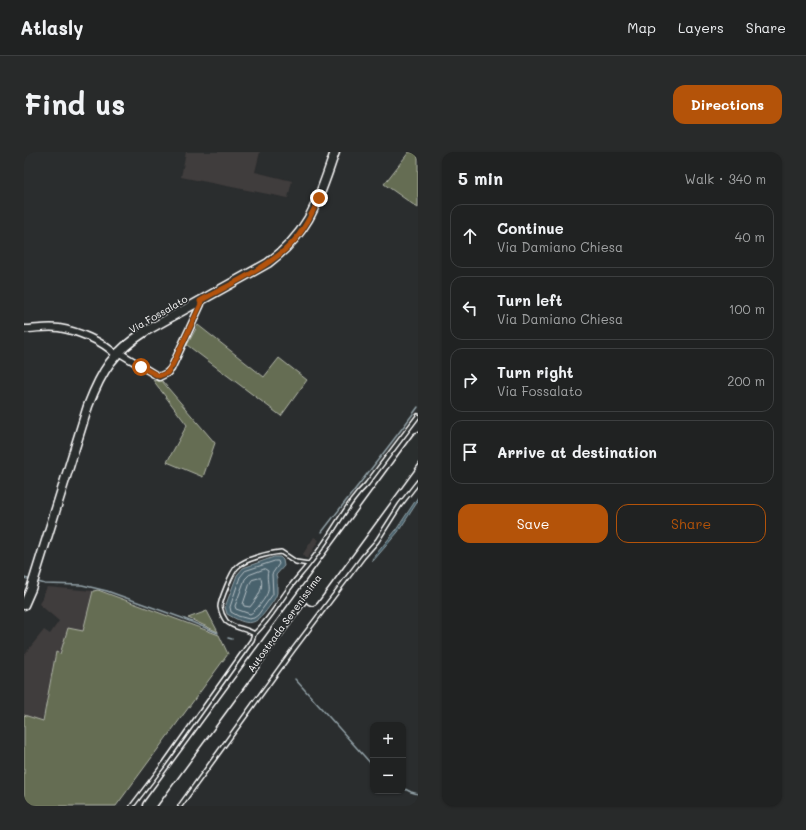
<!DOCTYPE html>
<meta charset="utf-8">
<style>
:root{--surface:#202222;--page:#282a2a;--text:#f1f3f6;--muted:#a2a4a5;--line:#3d3f40;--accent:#b45309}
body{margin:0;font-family:Mali,sans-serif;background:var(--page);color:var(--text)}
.controls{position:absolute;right:12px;bottom:12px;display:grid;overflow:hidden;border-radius:8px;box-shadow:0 1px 3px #0004}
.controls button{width:36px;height:36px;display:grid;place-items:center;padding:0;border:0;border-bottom:1px solid var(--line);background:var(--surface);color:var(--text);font:20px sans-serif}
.stop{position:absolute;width:12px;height:12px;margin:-9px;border:3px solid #b45309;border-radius:50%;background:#fff}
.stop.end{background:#b45309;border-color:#fff;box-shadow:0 1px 4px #0008}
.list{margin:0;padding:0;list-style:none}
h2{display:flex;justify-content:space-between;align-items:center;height:52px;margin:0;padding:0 16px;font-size:17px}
h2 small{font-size:13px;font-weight:400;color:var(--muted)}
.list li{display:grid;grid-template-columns:26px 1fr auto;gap:12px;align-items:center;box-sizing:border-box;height:64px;margin:0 8px 8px;padding:0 8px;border:1px solid var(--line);border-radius:12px}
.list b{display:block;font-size:15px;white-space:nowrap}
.list p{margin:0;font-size:13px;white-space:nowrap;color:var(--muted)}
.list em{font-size:13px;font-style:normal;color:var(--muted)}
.actions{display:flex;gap:8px;padding:12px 16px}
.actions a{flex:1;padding:9px 0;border:1px solid var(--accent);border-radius:12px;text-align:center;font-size:14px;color:var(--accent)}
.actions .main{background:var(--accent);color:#fff}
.icon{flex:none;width:22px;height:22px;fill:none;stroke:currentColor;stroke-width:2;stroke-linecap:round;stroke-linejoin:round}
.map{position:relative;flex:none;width:394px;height:654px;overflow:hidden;border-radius:12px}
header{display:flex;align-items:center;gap:24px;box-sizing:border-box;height:56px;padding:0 20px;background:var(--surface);border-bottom:1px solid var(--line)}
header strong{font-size:19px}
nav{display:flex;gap:22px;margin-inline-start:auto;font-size:14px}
.intro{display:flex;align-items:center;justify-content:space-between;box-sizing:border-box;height:96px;padding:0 24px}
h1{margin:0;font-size:28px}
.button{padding:10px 18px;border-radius:12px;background:var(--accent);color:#fff;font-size:14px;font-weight:700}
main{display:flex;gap:24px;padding:0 24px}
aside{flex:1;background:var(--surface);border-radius:12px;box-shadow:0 1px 3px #0004}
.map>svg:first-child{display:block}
.built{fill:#403c3c}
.green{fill:#656d53;stroke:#b2b6a9}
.water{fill:#49626d;stroke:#92a1a7}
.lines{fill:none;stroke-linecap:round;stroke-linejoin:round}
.shore{stroke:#b6c0c5;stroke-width:1}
.stream{stroke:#92a1a7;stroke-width:1.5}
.service-casing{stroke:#fff;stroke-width:6}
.minor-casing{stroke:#fff;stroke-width:9}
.tertiary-casing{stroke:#fff;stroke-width:11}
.motorway-casing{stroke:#fff;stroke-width:15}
.service{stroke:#2a2d2e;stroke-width:3}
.minor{stroke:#2a2d2e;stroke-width:6}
.tertiary{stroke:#2a2d2e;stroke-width:8}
.motorway{stroke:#2a2d2e;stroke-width:12}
.route{stroke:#b45309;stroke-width:5}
.labels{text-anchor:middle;stroke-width:3.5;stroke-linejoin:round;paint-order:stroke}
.street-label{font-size:10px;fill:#fff;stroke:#2a2d2e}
</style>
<header>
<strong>Atlasly</strong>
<nav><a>Map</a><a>Layers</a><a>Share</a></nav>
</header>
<div class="intro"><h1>Find us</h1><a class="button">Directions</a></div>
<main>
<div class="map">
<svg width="394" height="654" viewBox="0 0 394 654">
<rect width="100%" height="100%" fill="#2a2d2e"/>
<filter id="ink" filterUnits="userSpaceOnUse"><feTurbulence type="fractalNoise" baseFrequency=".025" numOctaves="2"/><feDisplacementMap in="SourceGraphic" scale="8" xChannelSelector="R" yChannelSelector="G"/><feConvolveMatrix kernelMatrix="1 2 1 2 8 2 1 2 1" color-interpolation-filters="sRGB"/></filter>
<g filter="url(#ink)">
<path class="built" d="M162,0H236L231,20L268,29L264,46L157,25Z
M290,385L295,388L284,406H281L279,402Z
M23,435L69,439L59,479L36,502L32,500L18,569L0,563V503L20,478L26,482L35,469L15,452Z"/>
<path class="green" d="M385,0H394V56L360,32Z
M174,173L240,225L255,206L283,228L257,264L163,193Z
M129,228L138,229L191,291L179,325L143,310L163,273Z
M74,438L195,483L204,502L92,654H0V563L19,569L32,500L36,502L44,476L59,479L69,439Z
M183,459L194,480L164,466Z"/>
<path class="water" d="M394,345V349L374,380L349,409L348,407L372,378Z
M250,405H256L259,408L260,414L252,423L253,426C253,431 253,436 253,441C252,446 248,451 245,455C231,475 224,474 203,462L201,455L213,423L219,416Z"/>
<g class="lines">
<path class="shore" d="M251,409H254L255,412L248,422L249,442L234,463L230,466L225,467L214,464L207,460L206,455L216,425L221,419Z
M241,417L244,419C242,426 245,432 244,439C243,445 231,460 226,462L212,457L211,454L221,427L225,423Z
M235,426H237C240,438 233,446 226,455L220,454L219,452L226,431L228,428Z"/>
<path class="stream" d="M298,380C330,338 363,298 394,255
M0,426L4,427
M14,430L21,432L58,433L83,439L158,466L194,481
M204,486L208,487
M271,527L349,614
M379,636L387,640L394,642"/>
<defs>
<path id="service" d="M230,482C245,469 254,451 267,434C272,427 279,420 285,412
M108,654L140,612L228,488L230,482C222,476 210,477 202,469C199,465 197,460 196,455C196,449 208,419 213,415C221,407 245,401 257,400L272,410L285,412C292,403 299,394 305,384C317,366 327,347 343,332L394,264
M156,654L269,498L339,405L353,389L376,353L394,330"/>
<path id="minor" d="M0,177C12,177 23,174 35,176C53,179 79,189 92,203
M94,200L135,225L143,221L147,217L177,152L176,149"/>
<path id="tertiary" d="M0,453L7,437L64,254C78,218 89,200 122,179L244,111C287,79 294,48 311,0"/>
<path id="motorway" d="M288,447L394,302
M125,654L394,287"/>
</defs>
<use href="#service" class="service-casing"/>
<use href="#minor" class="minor-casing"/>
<use href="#tertiary" class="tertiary-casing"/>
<use href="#motorway" class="motorway-casing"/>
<use href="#service" class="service"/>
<use href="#minor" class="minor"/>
<use href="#tertiary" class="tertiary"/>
<use href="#motorway" class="motorway"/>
</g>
</g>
<g class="lines" filter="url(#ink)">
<path class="route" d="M117,215L135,224L143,221L149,212L177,152L176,149C206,132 253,112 274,84C283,72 289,60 295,46"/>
</g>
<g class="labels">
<g class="street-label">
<text transform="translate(134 162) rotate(-30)" y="4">Via Fossalato</text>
<text transform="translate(260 471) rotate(-54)" y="4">Autostrada Serenissima</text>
</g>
</g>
</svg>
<div class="controls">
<button>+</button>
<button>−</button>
</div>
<div class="stop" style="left:117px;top:215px"></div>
<div class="stop end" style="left:295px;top:46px"></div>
</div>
<aside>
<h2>5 min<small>Walk · 340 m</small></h2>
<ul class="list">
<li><svg class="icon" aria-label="ahead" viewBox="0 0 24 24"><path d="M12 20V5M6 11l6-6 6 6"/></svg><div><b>Continue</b><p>Via Damiano Chiesa</p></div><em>40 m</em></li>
<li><svg class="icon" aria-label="left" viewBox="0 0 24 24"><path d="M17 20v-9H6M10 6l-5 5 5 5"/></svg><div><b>Turn left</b><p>Via Damiano Chiesa</p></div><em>100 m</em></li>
<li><svg class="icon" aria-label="right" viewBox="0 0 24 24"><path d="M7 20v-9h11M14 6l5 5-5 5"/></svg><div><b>Turn right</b><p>Via Fossalato</p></div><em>200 m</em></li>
<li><svg class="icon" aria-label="arrive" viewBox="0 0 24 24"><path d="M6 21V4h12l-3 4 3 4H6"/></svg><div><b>Arrive at destination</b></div></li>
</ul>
<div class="actions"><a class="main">Save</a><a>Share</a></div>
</aside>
</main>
